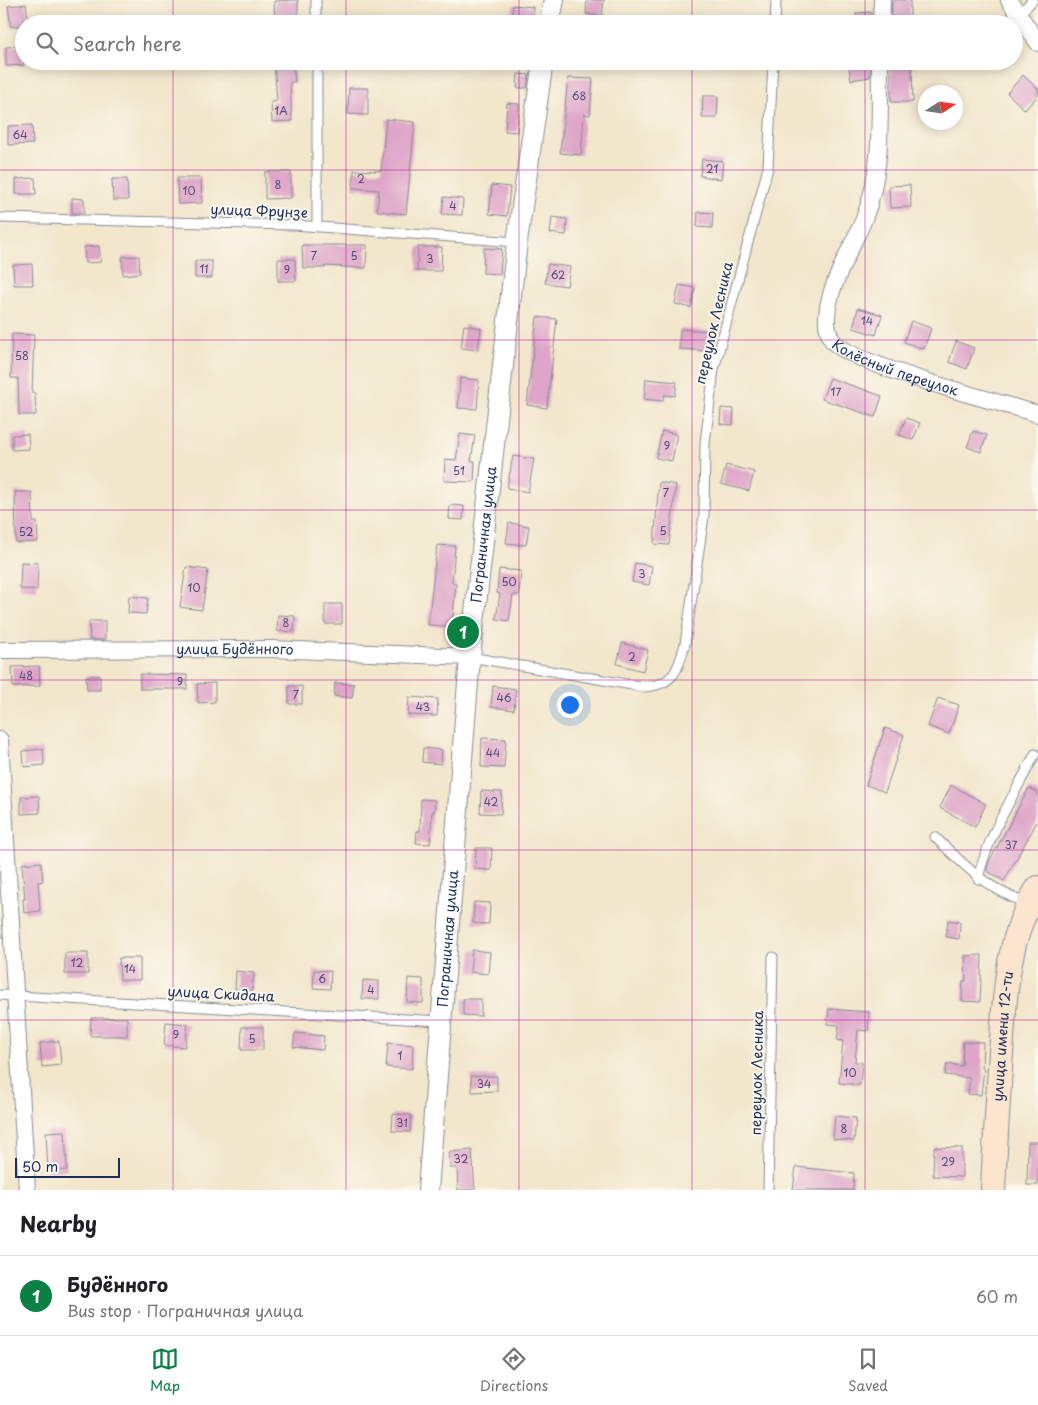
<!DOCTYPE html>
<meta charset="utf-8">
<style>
:root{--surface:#fff;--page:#f6f6f6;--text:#202124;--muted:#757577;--line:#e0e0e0;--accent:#0b8043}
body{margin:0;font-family:"Playpen Sans",sans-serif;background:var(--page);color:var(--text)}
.compass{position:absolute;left:918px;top:85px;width:45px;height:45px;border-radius:50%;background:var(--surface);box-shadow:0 2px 12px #0003;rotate:78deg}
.scale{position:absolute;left:15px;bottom:12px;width:105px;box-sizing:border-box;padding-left:5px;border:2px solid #1b2f5e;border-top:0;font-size:14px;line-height:18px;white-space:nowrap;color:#1b2f5e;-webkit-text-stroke:4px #fbf7ec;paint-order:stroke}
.you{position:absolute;left:569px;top:704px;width:18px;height:18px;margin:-12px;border:4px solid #fff;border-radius:50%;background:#1a73e8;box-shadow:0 0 0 8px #1a73e833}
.badge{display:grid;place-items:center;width:32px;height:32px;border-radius:50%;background:var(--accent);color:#fff;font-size:16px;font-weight:700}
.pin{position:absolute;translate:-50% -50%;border:2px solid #fff;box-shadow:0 1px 5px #0006}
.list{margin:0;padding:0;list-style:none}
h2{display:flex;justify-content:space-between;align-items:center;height:65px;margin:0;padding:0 20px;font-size:21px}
h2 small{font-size:16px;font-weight:400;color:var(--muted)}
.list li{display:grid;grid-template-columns:32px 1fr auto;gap:15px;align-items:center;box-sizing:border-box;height:80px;padding:0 20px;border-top:1px solid var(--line)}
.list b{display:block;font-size:19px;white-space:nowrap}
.list p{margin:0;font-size:16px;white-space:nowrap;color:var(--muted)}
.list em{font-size:16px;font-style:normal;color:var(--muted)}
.icon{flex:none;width:28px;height:28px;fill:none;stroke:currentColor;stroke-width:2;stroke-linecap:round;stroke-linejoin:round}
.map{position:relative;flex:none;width:1038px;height:1190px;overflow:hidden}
.search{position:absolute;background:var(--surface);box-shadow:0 2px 12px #0003;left:15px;right:15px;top:15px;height:55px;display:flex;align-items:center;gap:12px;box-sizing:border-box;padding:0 18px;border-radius:28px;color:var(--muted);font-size:19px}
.sheet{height:145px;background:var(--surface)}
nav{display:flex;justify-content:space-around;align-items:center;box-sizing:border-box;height:70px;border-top:1px solid var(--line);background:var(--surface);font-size:14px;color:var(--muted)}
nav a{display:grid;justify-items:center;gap:2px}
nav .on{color:var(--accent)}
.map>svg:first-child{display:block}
.building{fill:#dea5c8}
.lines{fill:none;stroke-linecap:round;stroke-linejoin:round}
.service-casing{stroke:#868a94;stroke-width:11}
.minor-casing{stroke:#868a94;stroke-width:18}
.tertiary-casing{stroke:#868a94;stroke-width:22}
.secondary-casing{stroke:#868a94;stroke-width:26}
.service{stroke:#fff;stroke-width:9}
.minor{stroke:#fff;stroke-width:16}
.tertiary{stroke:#fff;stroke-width:20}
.secondary{stroke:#fbe5cf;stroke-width:24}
.grid{fill:none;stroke:#b5179e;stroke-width:1;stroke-opacity:0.55}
.labels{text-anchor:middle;stroke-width:4;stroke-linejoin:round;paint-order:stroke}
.number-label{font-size:11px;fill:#4c4c78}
.street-label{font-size:14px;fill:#1b2f5e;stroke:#fbf7ec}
</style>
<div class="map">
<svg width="1038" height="1190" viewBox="0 0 1038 1190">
<rect width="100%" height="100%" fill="#fbf7ec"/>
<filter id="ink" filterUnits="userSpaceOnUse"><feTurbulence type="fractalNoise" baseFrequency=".02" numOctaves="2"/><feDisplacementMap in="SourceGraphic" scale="10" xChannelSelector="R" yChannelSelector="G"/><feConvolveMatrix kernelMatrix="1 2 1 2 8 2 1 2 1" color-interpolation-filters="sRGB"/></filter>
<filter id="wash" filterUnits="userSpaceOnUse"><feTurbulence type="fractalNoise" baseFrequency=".0096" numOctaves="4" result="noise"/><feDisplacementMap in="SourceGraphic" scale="20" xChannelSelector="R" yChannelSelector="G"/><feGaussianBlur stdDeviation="1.12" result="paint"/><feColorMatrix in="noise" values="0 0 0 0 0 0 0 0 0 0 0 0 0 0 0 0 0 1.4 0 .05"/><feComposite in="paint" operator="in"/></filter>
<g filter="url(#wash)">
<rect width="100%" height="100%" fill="#f2e6cb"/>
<g id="blocks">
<path class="building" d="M298,0V24H275L274,1Z
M587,0H604L602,16L586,14Z
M892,0H910V24H891Z
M26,4L29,24L11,27L8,6Z
M513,5L533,7L532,24H511Z
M871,12V24H856V13Z
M23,46L24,65L6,66V47Z
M848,61H870V77L851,80Z
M293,62L295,82H290L292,121L272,122L271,102L277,101L274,63Z
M891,65H912L913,102H891Z
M518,74L529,75L527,88H517Z
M1023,75L1038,89V95L1025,110L1007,93Z
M568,78L593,79L590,115L584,114L581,155L560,153Z
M349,88H368V115L348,114Z
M703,96H718L717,118H702Z
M507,103L519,104L517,132L505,131Z
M386,119L415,122L406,214L377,211L379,190L353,188L354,170L381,171Z
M32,125L33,144L8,145V126Z
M702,159L723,161L721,179L700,176Z
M265,172H291V198L265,199Z
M35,178L36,194H16V179Z
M177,178H201L202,203L178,204Z
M112,179H127L128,200H113Z
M492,185L510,187L507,216L489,214Z
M910,185L911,207L890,208L889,186Z
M444,197L463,199L462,215L442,214Z
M72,198L84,199V213H72Z
M698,212L713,213L712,228L697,227Z
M552,217L567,219L566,235L550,233Z
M302,245H367L366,268L325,266V268H303Z
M99,246L101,262L85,263L84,247Z
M418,247H442L441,271H417Z
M484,248L502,249L500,274L483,273Z
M139,256L140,273L123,275L122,257Z
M278,259H295L296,281H278Z
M195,261H212V278H195Z
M32,264L33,285H14L13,265Z
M548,264L570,267L567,286L545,283Z
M679,285L695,288L691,308L675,304Z
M858,308L882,315L876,335L853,328Z
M537,317L557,319L547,408L527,405Z
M911,321L931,328L924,349L904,342Z
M464,325L481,328L478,350L461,348Z
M680,329L712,331L710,351L679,349Z
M12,334L34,335L32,393H35L36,415H19L18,378H11Z
M956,341L974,348L967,369L949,362Z
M460,378L479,380L477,409L458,408Z
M830,378L882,396L875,417L822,399Z
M646,379L677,382L675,396L664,395L663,401L644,399Z
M721,408L734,409L733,425L720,424Z
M906,418L920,423L913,440L899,435Z
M662,431L677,434L672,461L656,458Z
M973,431L987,435L981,452L967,447Z
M28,434L29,449L12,450V435Z
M460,434L475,436L471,461H475L474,482L444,481L445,459L456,460Z
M513,456L534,459L528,492L507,488Z
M726,465L754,472L749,491L721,484Z
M659,482L676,485L669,545L654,544Z
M15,492H32L33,522H37L38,542L16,543Z
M450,505L464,506L463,520L449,519Z
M509,523L529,526L526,545L506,543Z
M437,545L455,546L452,583H456L452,627L428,625Z
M21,562L38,563L37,590L20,589Z
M635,563L652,566L649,585L632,582Z
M186,567L208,570L202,610L180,607Z
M499,569L521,571L519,595H513L509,621L496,619L500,594L497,593Z
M129,596L148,598L146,614L128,613Z
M325,604H342V624H325Z
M278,615L295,616L294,632L277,631Z
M89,621H105V640H90Z
M622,643L648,650L643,671L617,664Z
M39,666L40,686L13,687L12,667Z
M140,674L187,675V689H140Z
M86,676H100V690H87Z
M215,683V702L198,703L197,684Z
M335,683L354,684L352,698L334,696Z
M289,686H302V704H289Z
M493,686L516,689L514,710L491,707Z
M409,697L438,699L437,716L408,715Z
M938,698L959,705L949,734L928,726Z
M885,728L904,735L885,792L866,785Z
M482,738L506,739L504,768L481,767Z
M423,748L442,750L441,764L422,762Z
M43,749L44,765L24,767L23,751Z
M951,785L986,804L975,827L940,808Z
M1029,788L1038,792V820L1004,881L987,871L988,864Z
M481,791L502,792L501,814L480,813Z
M39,796L40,813L21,814V797Z
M421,799L435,800L434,812H432L430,844L416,843L417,831H420Z
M476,848H492L491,870L475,869Z
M41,862L43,881L38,882L40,911L24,913L23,899H25L22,864Z
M474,902L490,903L489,924L473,923Z
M948,920L960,922L959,939L946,937Z
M472,950L490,952L488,974L470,972Z
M65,953H88V974H65Z
M982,955L980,1002L962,1001L963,981H966L965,956Z
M119,958H140V980H120Z
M314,970L331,971L330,989L313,988Z
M236,971L254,973L252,991L235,989Z
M408,978L423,979V1003L407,1002Z
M363,980L379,981V999H362Z
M463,999H481V1016L463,1015Z
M829,1009L869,1012L868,1031L858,1030L855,1062H862L860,1085L839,1083L843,1041L837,1040L839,1025L827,1024Z
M91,1018H127V1036H90Z
M166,1022L188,1024L185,1047L164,1045Z
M242,1027H263V1050H241Z
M295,1033L324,1036L323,1050L293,1047Z
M59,1041L61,1065L42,1067L40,1043Z
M963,1042H983L982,1068H984L981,1095L968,1094L970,1078L945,1075L947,1064L962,1066Z
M388,1043L413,1045L412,1069L386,1067Z
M471,1076H497V1091L472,1092Z
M393,1114L411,1115L410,1132L392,1131Z
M835,1116L856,1118L854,1141L833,1139Z
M65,1131L67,1170L48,1171L46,1132Z
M1028,1142H1038V1185H1027Z
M934,1147L962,1148V1177L933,1176Z
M472,1150L475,1190H458L457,1168H450L449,1152Z
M796,1167L854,1173L853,1190H793Z"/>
</g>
</g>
<g filter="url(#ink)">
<use href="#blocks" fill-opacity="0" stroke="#868a94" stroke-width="1"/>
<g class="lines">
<defs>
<path id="service" d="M316,0V24
M1019,14L1033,0
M775,24L776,0
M317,61V227
M0,218L294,225L517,242
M470,657L644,687C674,685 678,670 685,644L704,516L705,443L714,369L768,168L773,61
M935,837C967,868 986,888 1028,904
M978,879C988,834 1015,794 1035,754
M0,995L440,1021
M768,1190L773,957"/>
<g id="minor">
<path d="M1009,0L1038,43"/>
<path d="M881,24L882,0"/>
<path id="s1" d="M880,61C879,114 884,168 864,219C852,249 813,309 832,340C846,363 1004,404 1038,414"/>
<path id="s2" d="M0,650L271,649L470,657"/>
<path d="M0,740L27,1190"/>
</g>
<g id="tertiary">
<path d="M549,24L554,0"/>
<path id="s3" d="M428,1190L470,657L517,242L543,61"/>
</g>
<g id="secondary">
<path id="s4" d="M993,1190C995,1144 998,1099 1001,1053C1005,995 1006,938 1038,888"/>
</g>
</defs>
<use href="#service" class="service-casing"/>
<use href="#minor" class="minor-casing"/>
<use href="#tertiary" class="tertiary-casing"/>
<use href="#secondary" class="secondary-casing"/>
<use href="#service" class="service"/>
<use href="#minor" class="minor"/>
<use href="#tertiary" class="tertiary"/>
<use href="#secondary" class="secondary"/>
</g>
</g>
<path class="grid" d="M173,0V24M346,0V24M519,0V24M692,0V24M865,0V24M173,61V1190M346,61V1190M519,61V1190M692,61V1190M865,61V1190M0,170H1038M0,340H1038M0,510H1038M0,680H1038M0,850H1038M0,1020H1038"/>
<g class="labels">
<g class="number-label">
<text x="579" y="100">68</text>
<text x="281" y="115">1А</text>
<text x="20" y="139">64</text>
<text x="712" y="173">21</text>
<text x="361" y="183">2</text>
<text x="278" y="189">8</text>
<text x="189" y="195">10</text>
<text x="453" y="210">4</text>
<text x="314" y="260">7</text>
<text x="354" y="260">5</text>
<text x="430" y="263">3</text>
<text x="204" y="273">11</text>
<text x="287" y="274">9</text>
<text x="558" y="279">62</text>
<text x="867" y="325">14</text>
<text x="22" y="360">58</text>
<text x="836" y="396">17</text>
<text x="667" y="450">9</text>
<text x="459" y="475">51</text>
<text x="666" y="497">7</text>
<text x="663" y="535">5</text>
<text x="26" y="536">52</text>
<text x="642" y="578">3</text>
<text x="509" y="586">50</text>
<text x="194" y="592">10</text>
<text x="286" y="627">8</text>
<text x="632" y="661">2</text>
<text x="26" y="680">48</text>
<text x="180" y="686">9</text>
<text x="296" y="699">7</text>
<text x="504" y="702">46</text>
<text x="423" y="711">43</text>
<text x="493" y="757">44</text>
<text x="491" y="806">42</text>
<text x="1011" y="849">37</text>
<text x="77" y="967">12</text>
<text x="130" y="973">14</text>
<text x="322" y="983">6</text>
<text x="371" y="994">4</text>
<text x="176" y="1039">9</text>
<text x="252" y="1043">5</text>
<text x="400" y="1060">1</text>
<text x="850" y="1077">10</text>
<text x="484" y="1088">34</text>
<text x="402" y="1127">31</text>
<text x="844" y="1133">8</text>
<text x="461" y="1163">32</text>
<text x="948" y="1166">29</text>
</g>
<g class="street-label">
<text transform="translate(259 211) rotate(2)" y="5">улица Фрунзе</text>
<text transform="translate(714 323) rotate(-77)" y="5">переулок Лесника</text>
<text dy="5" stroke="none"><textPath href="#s1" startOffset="359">Колёсный переулок</textPath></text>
<text dy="5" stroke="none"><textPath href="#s3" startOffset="658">Пограничная улица</textPath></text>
<text dy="5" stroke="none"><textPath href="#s2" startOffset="235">улица Будённого</textPath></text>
<text dy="5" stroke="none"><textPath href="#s3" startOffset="252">Пограничная улица</textPath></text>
<text transform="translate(221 994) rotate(3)" y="5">улица Скидана</text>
<text dy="5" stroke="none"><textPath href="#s4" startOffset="154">улица имени 12-ти</textPath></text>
<text transform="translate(757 1073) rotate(-89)" y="5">переулок Лесника</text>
</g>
</g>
</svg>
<svg class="compass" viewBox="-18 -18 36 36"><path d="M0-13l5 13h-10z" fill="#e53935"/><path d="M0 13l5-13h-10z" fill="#757577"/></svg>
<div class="scale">50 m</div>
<div class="you"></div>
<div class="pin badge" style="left:463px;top:632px">1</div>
<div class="search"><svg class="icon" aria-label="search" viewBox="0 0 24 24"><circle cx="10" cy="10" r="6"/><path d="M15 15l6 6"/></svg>Search here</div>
</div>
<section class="sheet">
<h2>Nearby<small></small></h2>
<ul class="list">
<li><span class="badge">1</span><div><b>Будённого</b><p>Bus stop · Пограничная улица</p></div><em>60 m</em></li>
</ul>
</section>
<nav>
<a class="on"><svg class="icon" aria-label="map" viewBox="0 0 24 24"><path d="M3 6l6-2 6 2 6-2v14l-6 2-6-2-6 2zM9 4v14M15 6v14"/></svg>Map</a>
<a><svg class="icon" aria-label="directions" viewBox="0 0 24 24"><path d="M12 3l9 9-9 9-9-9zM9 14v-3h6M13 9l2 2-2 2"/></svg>Directions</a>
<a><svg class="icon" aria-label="saved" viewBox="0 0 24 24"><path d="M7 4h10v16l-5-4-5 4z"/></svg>Saved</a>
</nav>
